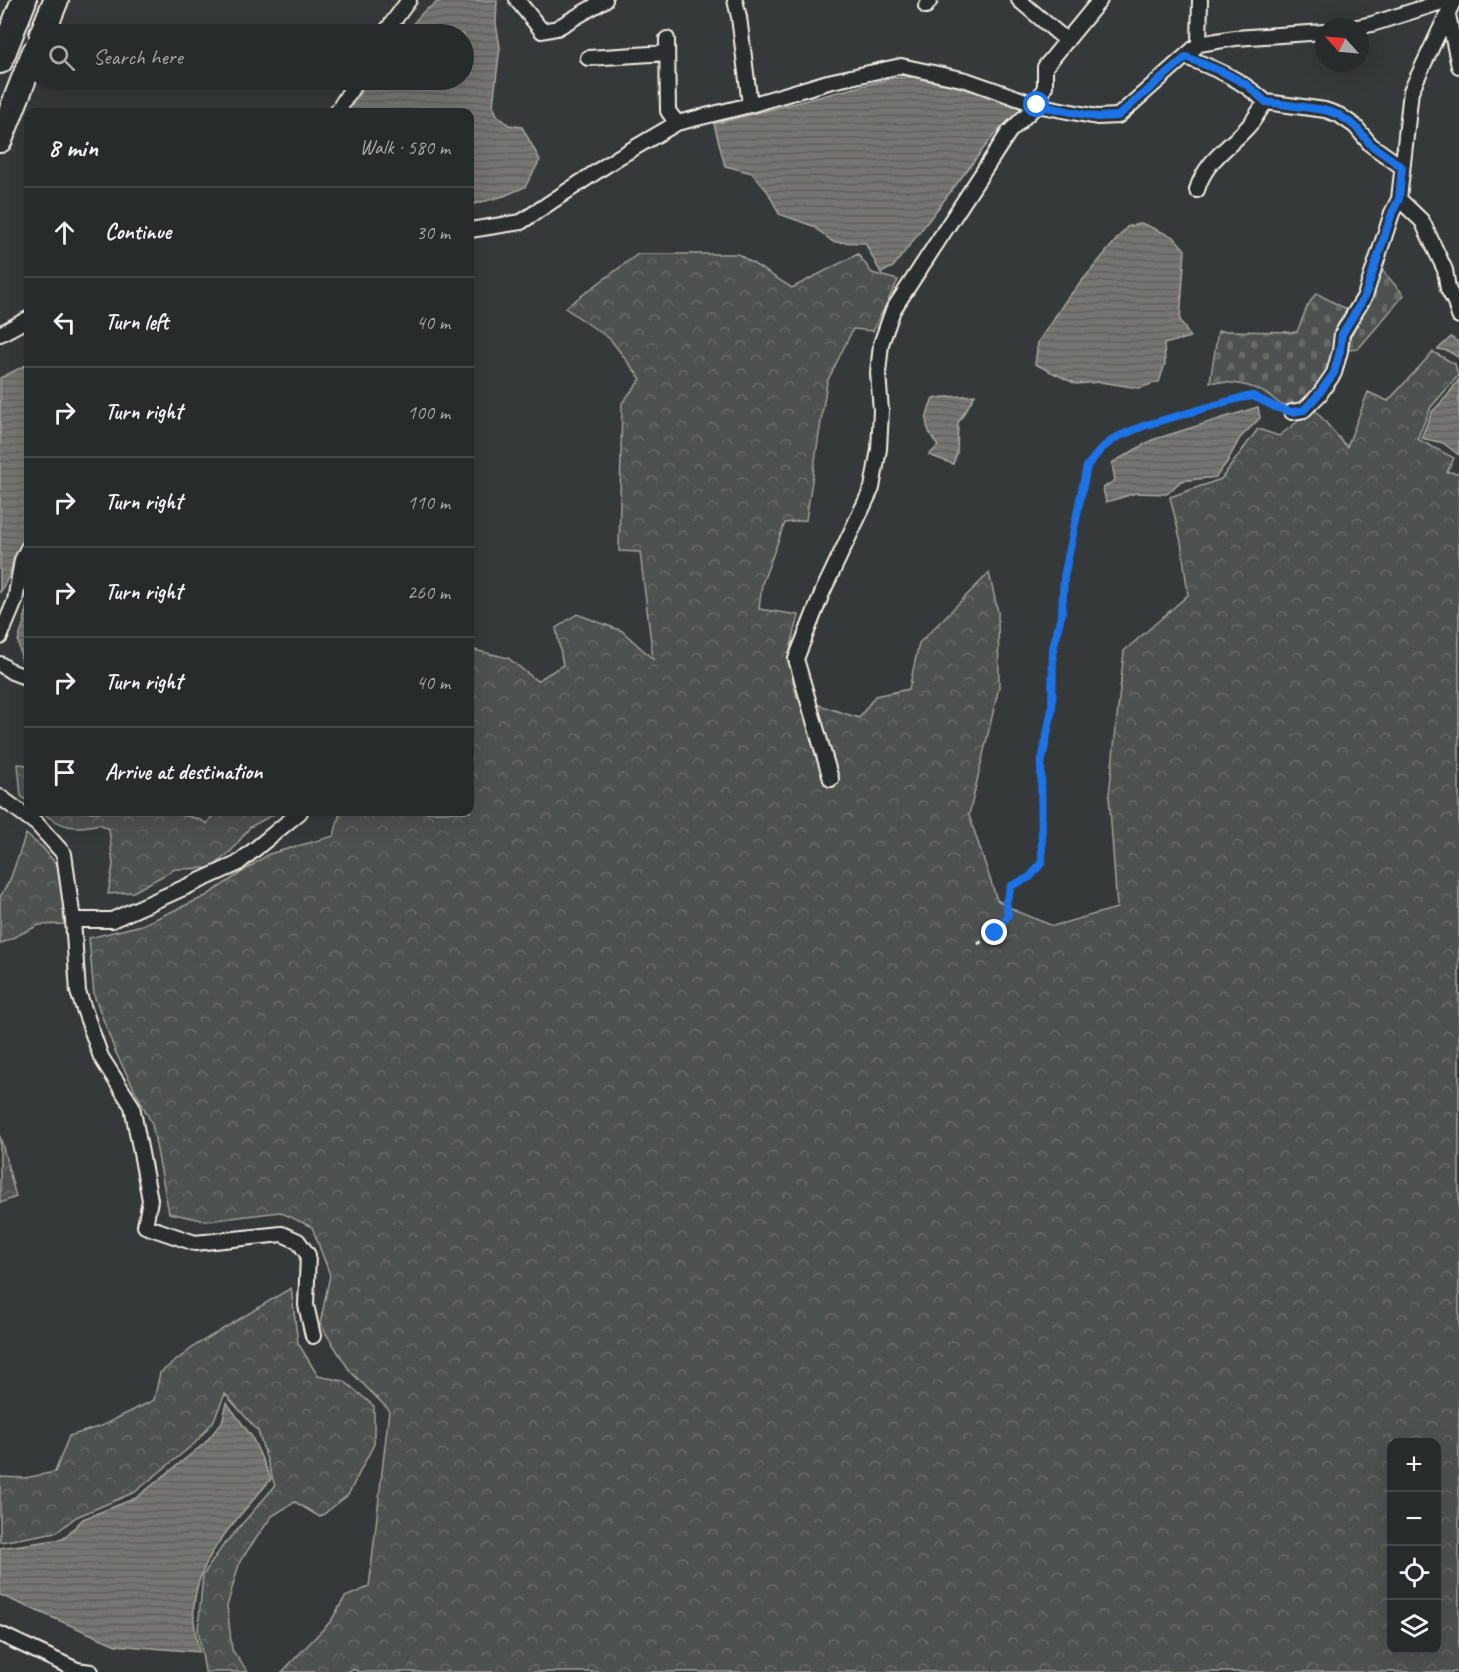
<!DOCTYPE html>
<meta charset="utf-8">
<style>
:root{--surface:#282b2b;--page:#303333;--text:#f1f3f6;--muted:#a5a7a9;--line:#444747}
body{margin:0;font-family:Caveat,sans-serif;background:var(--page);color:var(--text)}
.controls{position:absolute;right:18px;bottom:18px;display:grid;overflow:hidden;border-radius:12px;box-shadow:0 6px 24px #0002}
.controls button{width:54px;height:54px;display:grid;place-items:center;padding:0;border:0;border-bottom:2px solid var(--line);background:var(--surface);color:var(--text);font:30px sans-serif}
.compass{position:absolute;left:1315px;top:18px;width:54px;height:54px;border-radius:50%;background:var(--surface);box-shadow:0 6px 24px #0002;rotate:297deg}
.stop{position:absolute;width:18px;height:18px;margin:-14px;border:4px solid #1a73e8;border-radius:50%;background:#fff}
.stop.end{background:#1a73e8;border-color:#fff;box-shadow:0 2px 6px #0008}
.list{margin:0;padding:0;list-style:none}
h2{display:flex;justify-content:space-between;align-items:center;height:78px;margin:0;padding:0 24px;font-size:26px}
h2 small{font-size:20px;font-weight:400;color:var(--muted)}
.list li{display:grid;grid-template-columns:39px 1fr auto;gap:18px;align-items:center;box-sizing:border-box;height:90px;padding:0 24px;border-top:2px solid var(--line)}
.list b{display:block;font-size:22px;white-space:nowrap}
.list em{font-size:20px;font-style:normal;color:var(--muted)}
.icon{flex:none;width:33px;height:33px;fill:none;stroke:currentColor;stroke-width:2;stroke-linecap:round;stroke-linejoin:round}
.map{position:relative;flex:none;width:1459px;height:1672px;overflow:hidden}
.search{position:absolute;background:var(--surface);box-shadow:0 6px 24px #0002;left:24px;top:24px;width:450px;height:66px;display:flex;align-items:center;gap:15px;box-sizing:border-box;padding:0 21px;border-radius:33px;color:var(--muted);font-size:22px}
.panel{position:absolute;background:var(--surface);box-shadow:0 6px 24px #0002;left:24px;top:108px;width:450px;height:708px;border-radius:12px}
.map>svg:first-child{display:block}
.forest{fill:url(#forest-crowns);stroke:#a1a19c;stroke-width:1.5;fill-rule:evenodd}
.cemetery{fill:url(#cemetery-stones);stroke:#a1a19c;stroke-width:1.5}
.water{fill:url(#water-rules);stroke:#a8a7a1;stroke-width:1.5}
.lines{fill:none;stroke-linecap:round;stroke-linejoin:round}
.street-casing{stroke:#f4f1e8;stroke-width:18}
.highway-casing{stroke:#f4f1e8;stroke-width:28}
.path{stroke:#f4f1e8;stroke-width:3;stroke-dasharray:4.5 4.5;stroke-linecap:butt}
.street{stroke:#2a2d2e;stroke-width:14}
.highway{stroke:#2a2d2e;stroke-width:24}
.route{stroke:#1a73e8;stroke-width:8}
</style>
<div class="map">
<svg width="1459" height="1672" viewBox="0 0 1459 1672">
<defs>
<pattern id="forest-crowns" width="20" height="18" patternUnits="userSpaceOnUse" patternTransform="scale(1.5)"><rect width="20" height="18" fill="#4e514f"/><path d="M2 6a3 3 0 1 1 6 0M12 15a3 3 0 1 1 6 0" fill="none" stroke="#686a68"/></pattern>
<pattern id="cemetery-stones" width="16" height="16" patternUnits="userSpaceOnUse" patternTransform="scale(1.5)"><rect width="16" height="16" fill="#4e514f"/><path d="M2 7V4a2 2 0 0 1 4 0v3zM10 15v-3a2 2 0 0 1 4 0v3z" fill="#686a68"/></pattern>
<pattern id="water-rules" width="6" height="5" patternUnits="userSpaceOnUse" patternTransform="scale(1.5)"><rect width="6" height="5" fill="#757572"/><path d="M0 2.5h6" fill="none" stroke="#5f5e5c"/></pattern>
</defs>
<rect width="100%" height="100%" fill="#363939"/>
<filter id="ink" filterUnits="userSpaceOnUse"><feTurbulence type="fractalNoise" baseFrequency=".0167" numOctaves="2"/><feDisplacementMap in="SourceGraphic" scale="12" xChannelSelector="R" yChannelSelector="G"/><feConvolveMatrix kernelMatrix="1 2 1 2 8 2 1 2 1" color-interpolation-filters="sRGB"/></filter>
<g filter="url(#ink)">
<path class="forest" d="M638,254H738L792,288L858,254L872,273L898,280L873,331L853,329L827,382L806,520L785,523L762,584L759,609L799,615L788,658L797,698L859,718L875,696L909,689L919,643L989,573L998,612L999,687L969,815L997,900L1018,912L1053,926L1117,908L1109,795L1124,651L1188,595L1181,542L1170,497L1221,479L1258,429L1279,436L1314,409L1347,447L1368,392L1388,401L1433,352L1455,364L1458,376L1431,407L1417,439L1454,458L1447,472L1459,473V1672H359L353,1669L347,1672H282L331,1621L345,1597L369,1587L389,1410L350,1371L320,1324L330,1275L312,1227L280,1212L207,1221L169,1213L152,1124L115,1051L94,995L89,938L142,925L206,896L269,854L334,836L340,812H470V649L508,658L537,681L563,665L556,628L577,614L622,631L653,659L640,552L619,551L622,403L641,379L610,339L565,308ZM1392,1442H1436V1650H1392Z
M18,764L28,765V802L21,796Z
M41,812H172C185,818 193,814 207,824L211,817V812H278L250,827L232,850L212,868L175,869L133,892L108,894L113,865L109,829L100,824C74,830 63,828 41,812Z
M26,834L43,848L61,870L64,924L39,925L0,944V897L10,880Z
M0,1136L16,1197L0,1203Z
M291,1288L298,1343L318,1376L344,1381L374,1406V1444L348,1495L320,1517L295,1502L272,1516L240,1561L227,1606L232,1650L248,1672H205L198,1629L203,1575L222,1547L275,1486L258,1431L225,1394L213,1422L195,1443L135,1492L76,1517L57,1532L0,1542V1477L25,1478L55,1472L69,1436L101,1426L154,1400L160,1373L196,1345Z"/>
<path class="cemetery" d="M1380,268L1404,295L1358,349L1336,351L1319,386L1301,404L1281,405C1259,385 1239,382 1210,382L1218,331L1297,332L1307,307L1316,293L1359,316Z"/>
<path class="water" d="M441,0H497L496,24L500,47L493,105L497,115L509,125L522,127L540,160L525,187L504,196L470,205V112H347L369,80H464V34H404L424,11Z
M913,77L972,89L1020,108L1021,111L997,131L893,267L881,273L865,243L833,242L813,226L779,214L768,192L752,173L725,166L714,124L892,78Z
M1141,223L1174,237L1185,250L1180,320L1190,337L1164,344L1165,364L1159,382L1139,388L1100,382L1076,384L1035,364L1038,342L1066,300L1127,227Z
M1451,337L1459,343V358L1448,351L1438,349Z
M28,364V534L14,559L9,576L0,593V378Z
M1459,379V455L1443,443L1421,438L1432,412L1447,396Z
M975,395L958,423L957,453L953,464L929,455L938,446C924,427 923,420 933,398Z
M1258,407L1260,418L1240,438L1227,462L1216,477L1181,481L1167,494L1136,493L1106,502L1103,488L1115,480L1112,463L1152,440Z
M28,599V669L23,667L18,641L24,622Z
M227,1403L252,1437L271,1479C240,1517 197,1555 194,1607C192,1622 197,1638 199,1652L116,1645L0,1595V1548L63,1539L83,1519L136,1498L205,1443L222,1422Z"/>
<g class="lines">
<defs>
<path id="street" d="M517,0L542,31L557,28L605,0
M735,0L739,17L750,105
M1019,0L1067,41
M1454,0L1411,91L1399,199L1422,221L1445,270L1448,289L1455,302L1459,316
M926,6L930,0
M1448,15L1459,66
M1357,27L1372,24L1448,0
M384,34L409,0
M667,39L668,111L677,123
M1199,44L1200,0
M1186,57C1218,70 1239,78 1266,102C1261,108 1257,115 1252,122C1233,146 1206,158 1197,190
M588,58L667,53
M1266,102L1325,110L1339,115L1355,126L1371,145L1402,167
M337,112L357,80
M470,230L521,222L617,158L677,123L750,105L828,82L901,66L966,80L1037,105L1097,117L1118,116L1199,44L1235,38L1324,32
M0,334L28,319
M1292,412L1304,410L1319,395L1334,373L1340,351L1342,334L1365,296L1392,213L1399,199
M0,637L15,601L22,560L28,548
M0,664L12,672L28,678
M831,779L796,659L823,591L872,488L879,449L881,411L878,373L881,344L893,310L1009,132L1037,105L1045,86V67L1100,0
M0,797L37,824L64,854L73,920L78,992L101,1057L132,1106L150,1200L145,1226L195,1243L282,1234L298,1241L308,1255L306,1305L313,1336
M73,920H112L237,864L300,812
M0,1634L77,1670L91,1672"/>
<path id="highway" d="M42,34L56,0
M0,61L24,0
M0,140L34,53"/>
</defs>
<use href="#street" class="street-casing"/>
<use href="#highway" class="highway-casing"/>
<path class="path" d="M978,944L995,933L1008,915L1006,902L1011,886L1030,877L1042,862L1041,765L1052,709L1053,648L1063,613L1064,577L1087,466L1102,448L1117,437L1146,425L1240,398L1253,396L1279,408"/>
<use href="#street" class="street"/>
<use href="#highway" class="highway"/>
</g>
</g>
<g class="lines" filter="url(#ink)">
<path class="route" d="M995,933L1008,915L1006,902L1011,886L1030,877L1042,862L1041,765L1052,709L1053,648L1062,612L1064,577L1087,466L1102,448L1117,437L1146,425L1240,398L1253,396L1277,408L1292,412L1304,410L1318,395L1334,373L1340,351L1342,334L1365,296L1392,213L1399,199L1402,167L1371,145L1355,126L1339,115L1325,110L1266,102L1247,85L1225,73L1186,57L1118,116L1097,117L1037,105"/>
</g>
</svg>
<div class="controls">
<button>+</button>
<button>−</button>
<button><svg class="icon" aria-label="locate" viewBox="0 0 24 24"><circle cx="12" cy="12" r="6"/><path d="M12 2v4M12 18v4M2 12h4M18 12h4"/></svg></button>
<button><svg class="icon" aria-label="layers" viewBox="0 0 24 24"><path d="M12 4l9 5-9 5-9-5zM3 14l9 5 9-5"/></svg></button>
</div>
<svg class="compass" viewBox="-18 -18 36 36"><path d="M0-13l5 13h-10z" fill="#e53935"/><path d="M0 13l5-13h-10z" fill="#a5a7a9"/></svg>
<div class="stop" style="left:1037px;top:105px"></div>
<div class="stop end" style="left:995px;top:933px"></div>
<div class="search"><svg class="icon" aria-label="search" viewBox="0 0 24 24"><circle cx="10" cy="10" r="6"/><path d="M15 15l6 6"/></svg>Search here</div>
<section class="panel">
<h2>8 min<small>Walk · 580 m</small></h2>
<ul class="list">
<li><svg class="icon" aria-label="ahead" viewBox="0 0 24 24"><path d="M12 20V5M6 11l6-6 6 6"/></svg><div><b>Continue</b></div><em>30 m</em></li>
<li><svg class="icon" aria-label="left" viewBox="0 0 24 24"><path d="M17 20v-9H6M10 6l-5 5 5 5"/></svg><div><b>Turn left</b></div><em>40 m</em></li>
<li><svg class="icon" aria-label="right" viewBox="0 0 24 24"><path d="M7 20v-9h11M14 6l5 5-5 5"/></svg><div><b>Turn right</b></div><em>100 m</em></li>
<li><svg class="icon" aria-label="right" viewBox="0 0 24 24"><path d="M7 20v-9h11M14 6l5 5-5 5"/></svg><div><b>Turn right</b></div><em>110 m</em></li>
<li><svg class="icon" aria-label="right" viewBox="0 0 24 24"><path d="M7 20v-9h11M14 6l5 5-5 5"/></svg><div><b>Turn right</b></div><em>260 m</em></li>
<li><svg class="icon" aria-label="right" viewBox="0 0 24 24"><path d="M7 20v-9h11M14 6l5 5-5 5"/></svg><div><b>Turn right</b></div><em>40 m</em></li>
<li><svg class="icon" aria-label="arrive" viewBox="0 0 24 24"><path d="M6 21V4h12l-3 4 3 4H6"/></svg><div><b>Arrive at destination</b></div></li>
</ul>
</section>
</div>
